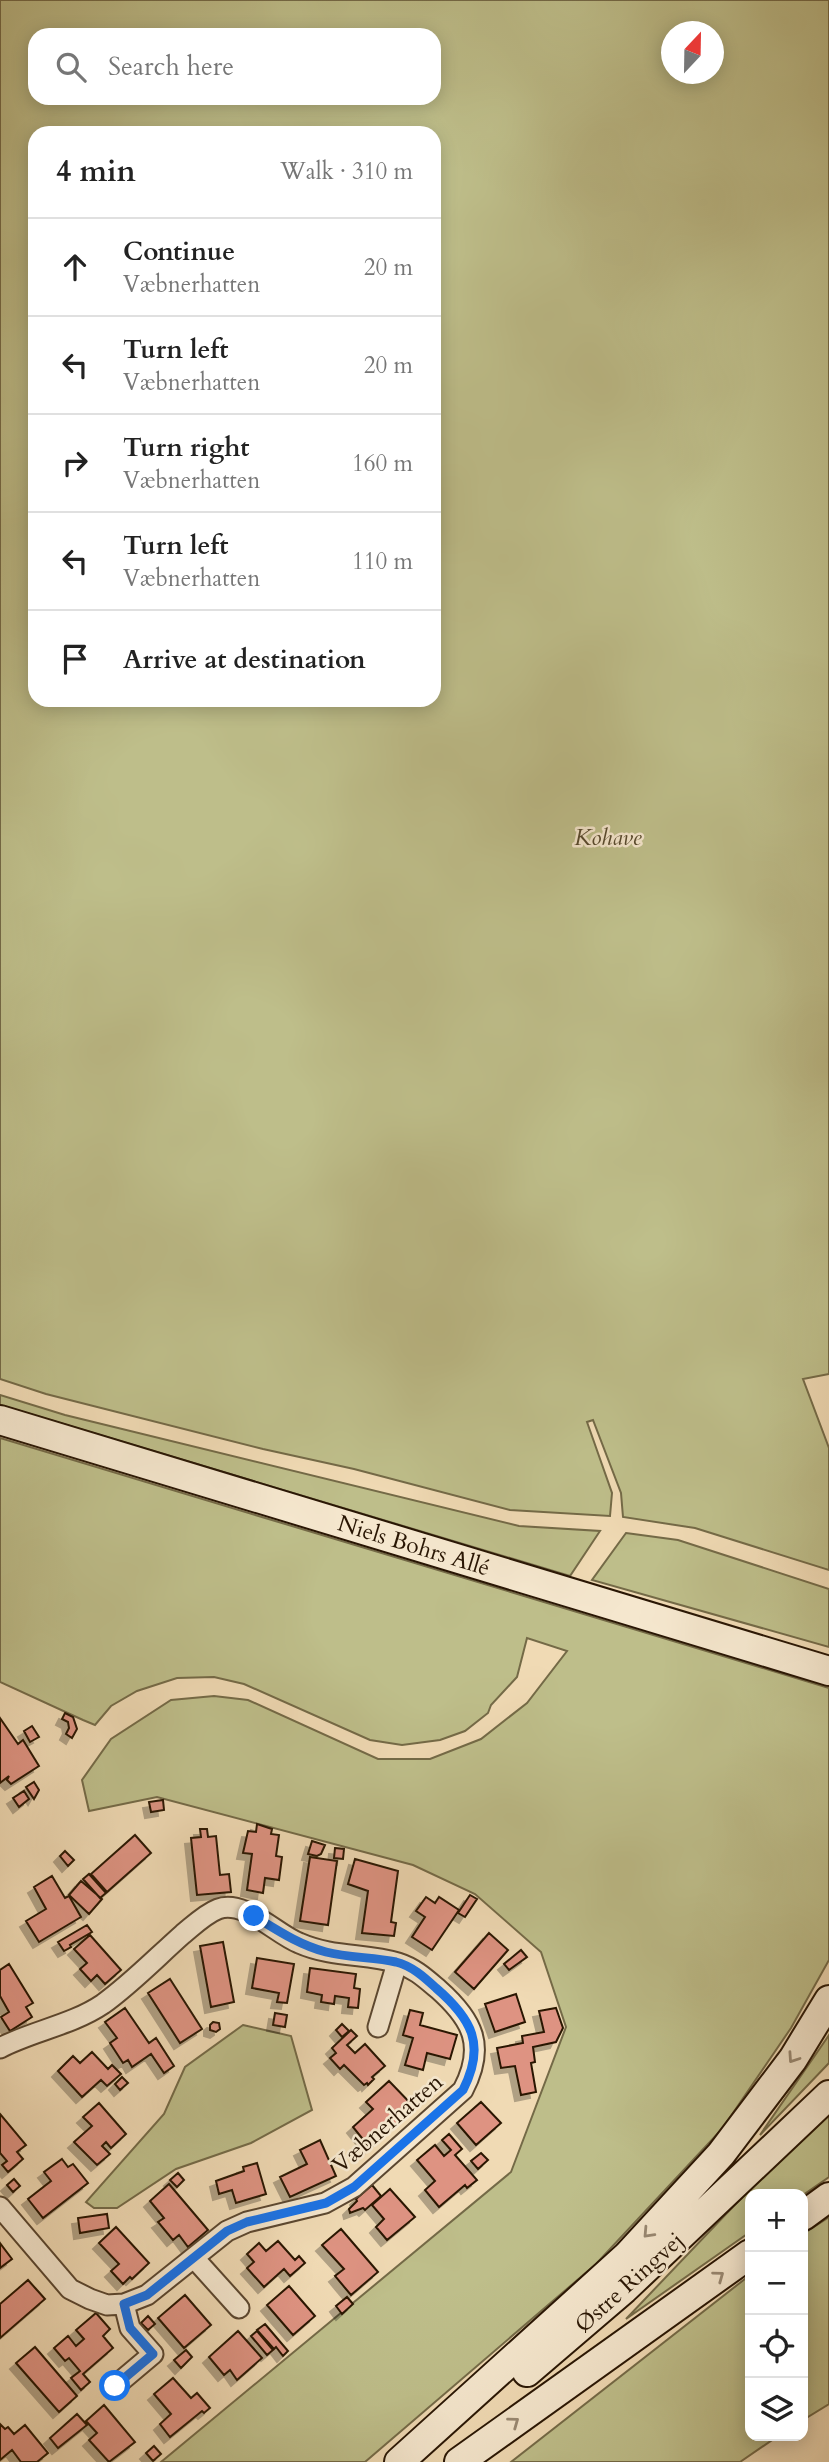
<!DOCTYPE html>
<meta charset="utf-8">
<style>
:root{--surface:#fff;--page:#f6f6f6;--text:#222;--muted:#767676;--line:#e0e0e0}
body{margin:0;font-family:Cardo,serif;background:var(--page);color:var(--text)}
.controls{position:absolute;right:21px;bottom:21px;display:grid;overflow:hidden;border-radius:14px;box-shadow:0 4px 18px #0003}
.controls button{width:63px;height:63px;display:grid;place-items:center;padding:0;border:0;border-bottom:2px solid var(--line);background:var(--surface);color:var(--text);font:35px sans-serif}
.compass{position:absolute;left:661px;top:21px;width:63px;height:63px;border-radius:50%;background:var(--surface);box-shadow:0 4px 18px #0003;rotate:22deg}
.stop{position:absolute;width:21px;height:21px;margin:-16px;border:5px solid #1a73e8;border-radius:50%;background:#fff}
.stop.end{background:#1a73e8;border-color:#fff;box-shadow:0 2px 7px #0008}
.list{margin:0;padding:0;list-style:none}
h2{display:flex;justify-content:space-between;align-items:center;height:91px;margin:0;padding:0 28px;font-size:30px}
h2 small{font-size:23px;font-weight:400;color:var(--muted)}
.list li{display:grid;grid-template-columns:46px 1fr auto;gap:21px;align-items:center;box-sizing:border-box;height:98px;padding:0 28px;border-top:2px solid var(--line)}
.list b{display:block;font-size:26px;white-space:nowrap}
.list p{margin:0;font-size:23px;white-space:nowrap;color:var(--muted)}
.list em{font-size:23px;font-style:normal;color:var(--muted)}
.icon{flex:none;width:38px;height:38px;fill:none;stroke:currentColor;stroke-width:2;stroke-linecap:round;stroke-linejoin:round}
.map{position:relative;flex:none;width:829px;height:2462px;overflow:hidden}
.search{position:absolute;background:var(--surface);box-shadow:0 4px 18px #0003;left:28px;top:28px;width:413px;height:77px;display:flex;align-items:center;gap:18px;box-sizing:border-box;padding:0 24px;border-radius:21px;color:var(--muted);font-size:26px}
.panel{position:absolute;background:var(--surface);box-shadow:0 4px 18px #0003;left:28px;top:126px;width:413px;height:581px;border-radius:21px}
.map>svg:first-child{display:block}
.green{fill:#bebe8a;stroke:#746a47;stroke-width:2;fill-rule:evenodd}
.building{fill:#de9382;stroke:#291604;stroke-width:2;filter:url(#shadow)}
.lines{fill:none;stroke-linecap:round;stroke-linejoin:round}
.street-casing{stroke:#5b4730;stroke-width:23}
.secondary-casing{stroke:#291604;stroke-width:32}
.street{stroke:#f5e7ce;stroke-width:19}
.secondary{stroke:#f5e7ce;stroke-width:28}
.oneway{stroke:#998973}
.route{stroke:#1a73e8;stroke-width:9}
.labels{text-anchor:middle;stroke-width:5;stroke-linejoin:round;paint-order:stroke}
.park-label{font-size:23px;font-style:italic;fill:#56482c;stroke:#f5e7ce}
.street-label{font-size:23px;fill:#291604;stroke:#f5e7ce}
</style>
<div class="map">
<svg width="829" height="2462" viewBox="0 0 829 2462">
<defs>
<filter id="shadow"><feDropShadow dx="-6" dy="6" stdDeviation="0" flood-color="#0004"/></filter>
</defs>
<rect width="100%" height="100%" fill="#f0dab4"/>
<filter id="stains"><feTurbulence type="fractalNoise" baseFrequency=".00286" numOctaves="4"/><feColorMatrix values="0 0 0 0 .2 0 0 0 0 .09 0 0 0 0 .02 0 0 0 .5 -.17"/></filter>
<radialGradient id="worn" r=".72"><stop offset=".6" stop-color="#630" stop-opacity="0"/><stop offset="1" stop-color="#630" stop-opacity=".3"/></radialGradient>
<path class="green" d="M0,0H829V1374L803,1379L829,1448V1570L695,1528L623,1517L621,1493L593,1420L587,1422L612,1493L610,1516L510,1510L354,1469L263,1449L46,1394L0,1379ZM672,32H714V74H672ZM434,35V98H35V35ZM35,133H434V700H35Z
M0,1395L65,1415L519,1526L600,1531L570,1576L0,1405Z
M0,1438L829,1688V1960L791,2028L722,2129L596,2264L365,2462H161L511,2172L566,2027L541,1952L475,1894L413,1865L157,1797L89,1811L82,1780L111,1739L171,1700L214,1696L248,1700L378,1759H430L481,1739L527,1703L567,1651L527,1638L517,1677L491,1705L488,1713L465,1731L440,1740L402,1745L370,1740L244,1684L214,1677L177,1678L137,1691L111,1706L95,1725L83,1720L0,1682Z
M626,1533L678,1540L829,1589V1647L592,1580Z
M243,2025L291,2036L312,2110L251,2143L176,2169L117,2208H94L86,2202L164,2114L185,2067Z
M829,2035V2063L760,2135L827,2038Z
M829,2106V2177L803,2195L750,2194V2232L626,2319Z
M829,2217V2404L803,2420V2234Z
M750,2275V2436H778L740,2462H511Z"/>
<path class="building" d="M65,1713L73,1717L77,1729L72,1738L66,1734L69,1728L68,1722L62,1719Z
M0,1718L18,1744L23,1740L39,1766L11,1784L7,1780L9,1776L0,1783Z
M32,1726L39,1737L30,1742L24,1731Z
M34,1782L39,1790L34,1799L26,1787Z
M24,1791L29,1799L19,1807L13,1798Z
M163,1800L164,1810L151,1812L149,1802Z
M257,1824L272,1829L271,1834L279,1835L276,1856L282,1857L279,1880L265,1878L263,1893L247,1890L252,1854L243,1853L248,1831L256,1832Z
M200,1829H207L208,1837L216,1836L220,1875L229,1874L231,1892L197,1895L191,1838L201,1837Z
M135,1835L151,1853L107,1892L91,1874Z
M312,1841L325,1845L321,1854L317,1856L308,1854Z
M335,1848L344,1849L343,1859L334,1858Z
M65,1851L74,1860L68,1866L60,1856Z
M310,1857L337,1861L328,1925L300,1921Z
M355,1859L398,1871L391,1922L396,1923L394,1936L362,1933L368,1891L348,1884Z
M89,1874L106,1893L100,1898L83,1879Z
M52,1876L65,1898L69,1896L81,1917L39,1942L26,1921L46,1909L34,1887Z
M81,1881L102,1899L89,1914L69,1895Z
M470,1895L477,1899L465,1917L458,1913Z
M426,1897L435,1903L439,1897L459,1910L432,1950L412,1937L425,1917L416,1911Z
M87,1925L92,1932L70,1945L71,1947L64,1951L58,1942Z
M489,1933L508,1950L474,1989L455,1972Z
M90,1935L121,1970L105,1984L97,1975L91,1981L80,1969L87,1963L74,1949Z
M223,1942L234,2002L211,2007L200,1946Z
M521,1950L527,1957L509,1970L504,1964Z
M257,1958L294,1964L287,2003L277,2002L279,1993L252,1988Z
M9,1964L33,2003L26,2007L32,2017L10,2031L1,2017L9,2012L0,1996V1970Z
M310,1968L356,1974L354,1988L360,1989L358,2008L348,2007L349,1998L335,1996L334,2004L321,2002L322,1995L307,1992Z
M170,1979L202,2029L180,2043L148,1993Z
M516,1994L525,2022L495,2032L485,2004Z
M125,2008L149,2043L156,2038L174,2066L164,2073L151,2054L132,2067L128,2060L123,2063L110,2043L117,2038L105,2022Z
M556,2008L563,2028L556,2042L533,2047L535,2062L531,2063L536,2092L521,2095L515,2066L501,2068L497,2048L523,2043L522,2036L544,2032L539,2011Z
M410,2010L423,2013L420,2025L457,2035L450,2059L427,2053L423,2070L405,2065L413,2038L403,2035Z
M275,2013L287,2015L285,2027L273,2025Z
M213,2022L219,2023L220,2029L216,2032L210,2030V2025Z
M342,2024L349,2031L342,2037L336,2030Z
M351,2030L357,2036L347,2045L355,2053L365,2044L385,2066L372,2077L374,2079L368,2085L367,2083L364,2085L344,2065L340,2069L330,2058L336,2053L332,2048Z
M92,2052L108,2069L112,2065L121,2074L107,2086L101,2080L82,2097L58,2071L73,2056L80,2063Z
M122,2077L128,2083L120,2090L115,2084Z
M389,2081L415,2108L370,2148L353,2127L373,2109L366,2102Z
M481,2102L501,2123L476,2145L457,2123Z
M99,2103L126,2134L111,2148L106,2142L102,2146L110,2154L97,2165L74,2142L92,2126L83,2117Z
M0,2114L26,2145L17,2152L23,2159L8,2172L2,2165L7,2161L0,2153Z
M449,2134L462,2149L455,2155L477,2180L467,2188L465,2185L439,2207L425,2190L435,2181L417,2160L435,2145L444,2156L451,2150L442,2140Z
M320,2140L336,2176L290,2197L280,2177L307,2164L300,2150Z
M481,2153L488,2160L478,2169L471,2161Z
M62,2159L68,2167L73,2164L88,2183L43,2218L28,2199L51,2181L44,2172Z
M257,2163L266,2194L236,2203L232,2190L219,2194L216,2181L244,2171L243,2167Z
M178,2173L184,2180L177,2187L170,2180Z
M14,2179L20,2186L13,2192L7,2185Z
M169,2184L208,2230L188,2247L179,2235L173,2240L158,2222L164,2218L150,2201Z
M372,2185L381,2196L365,2210L363,2208L350,2213L349,2209L357,2201L356,2199Z
M390,2189L415,2217L387,2240L376,2227L384,2219L372,2205Z
M107,2214L109,2228L80,2233L78,2218Z
M116,2227L149,2263L132,2279L130,2277L123,2284L111,2271L119,2264L99,2243Z
M341,2229L378,2272L351,2295L335,2276L344,2269L322,2245Z
M278,2241L295,2260L299,2256L305,2263L290,2276L284,2269L264,2287L247,2268L254,2262L247,2254L259,2243L266,2251Z
M0,2243L12,2259L0,2268Z
M28,2280L45,2299L0,2338V2304Z
M289,2286L315,2316L293,2335L267,2305Z
M185,2295L211,2325L184,2348L158,2318Z
M347,2297L353,2304L342,2314L336,2306Z
M96,2313L110,2329L103,2336L113,2348L83,2374L90,2382L81,2390L71,2378L80,2371L69,2358L65,2361L54,2348L68,2336L76,2346L84,2339L76,2330Z
M148,2316L155,2324L148,2330L141,2323Z
M265,2324L288,2351L283,2356L276,2347L274,2349L257,2330Z
M238,2331L262,2358L237,2380L230,2370L224,2375L209,2357Z
M257,2331L273,2350L267,2355L251,2336Z
M35,2347L77,2396L59,2412L16,2363Z
M186,2350L192,2357L181,2368L174,2360Z
M173,2378L191,2398L197,2393L210,2408L204,2413L202,2411L170,2437L160,2424L171,2414L154,2394Z
M104,2405L135,2442L109,2462L89,2440L97,2433L86,2421Z
M77,2414L87,2425L58,2448L50,2438Z
M0,2424L5,2429L8,2427L14,2434L25,2425L48,2453L37,2462H21L12,2450L0,2460Z
M154,2446L161,2454L153,2461L146,2453Z"/>
<g class="lines">
<defs>
<path id="street" d="M378,2027L397,1963
M0,2048C32,2031 72,2025 103,2004C131,1984 157,1957 183,1934C193,1926 205,1914 218,1909C244,1899 276,1934 299,1943C333,1958 366,1953 398,1963C414,1968 425,1978 438,1989C473,2020 486,2046 463,2090L354,2187L325,2203L247,2222L227,2231L147,2295L124,2304L107,2305L90,2299L70,2289L0,2207
M194,2258L239,2308
M115,2386L153,2354L130,2328L124,2304"/>
<path id="secondary" d="M0,1420L829,1671
M803,2216L829,2197
M527,2372L624,2289L829,2095
M399,2462L627,2256L721,2154L793,2059L829,2000
M459,2462L750,2254"/>
</defs>
<use href="#street" class="street-casing"/>
<use href="#secondary" class="secondary-casing"/>
<use href="#street" class="street"/>
<use href="#secondary" class="secondary"/>
</g>
<defs><path id="oneway-chevron" d="M-2-3.5L2.5 0L-2 3.5" fill="none" stroke-width="1.6" stroke-linecap="round" stroke-linejoin="round" transform="scale(1.75)"/></defs>
<g class="oneway">
<use href="#oneway-chevron" transform="translate(793 2058) rotate(124)"/>
<use href="#oneway-chevron" transform="translate(648 2233) rotate(133)"/>
<use href="#oneway-chevron" transform="translate(719 2276) rotate(-36)"/>
<use href="#oneway-chevron" transform="translate(514 2422) rotate(-36)"/>
</g>
<g class="lines">
<path class="route" d="M115,2386L153,2354L130,2328L124,2304L147,2295L227,2231L247,2222L326,2203L354,2187L463,2090C486,2045 472,2019 436,1988C424,1977 412,1966 396,1962C373,1957 349,1958 326,1952C299,1945 277,1930 254,1916"/>
</g>
<g class="labels">
<g class="park-label">
<text x="608" y="845">Kohave</text>
</g>
<g class="street-label">
<text transform="translate(414 1545) rotate(17)" y="8">Niels Bohrs Allé</text>
<text transform="translate(387 2123) rotate(-41)" y="8">Væbnerhatten</text>
<text transform="translate(629 2282) rotate(-42)" y="8">Østre Ringvej</text>
</g>
</g>
<rect width="100%" height="100%" filter="url(#stains)"/>
<rect width="100%" height="100%" fill="url(#worn)"/>
</svg>
<div class="controls">
<button>+</button>
<button>−</button>
<button><svg class="icon" aria-label="locate" viewBox="0 0 24 24"><circle cx="12" cy="12" r="6"/><path d="M12 2v4M12 18v4M2 12h4M18 12h4"/></svg></button>
<button><svg class="icon" aria-label="layers" viewBox="0 0 24 24"><path d="M12 4l9 5-9 5-9-5zM3 14l9 5 9-5"/></svg></button>
</div>
<svg class="compass" viewBox="-18 -18 36 36"><path d="M0-13l5 13h-10z" fill="#e53935"/><path d="M0 13l5-13h-10z" fill="#767676"/></svg>
<div class="stop" style="left:115px;top:2386px"></div>
<div class="stop end" style="left:254px;top:1916px"></div>
<div class="search"><svg class="icon" aria-label="search" viewBox="0 0 24 24"><circle cx="10" cy="10" r="6"/><path d="M15 15l6 6"/></svg>Search here</div>
<section class="panel">
<h2>4 min<small>Walk · 310 m</small></h2>
<ul class="list">
<li><svg class="icon" aria-label="ahead" viewBox="0 0 24 24"><path d="M12 20V5M6 11l6-6 6 6"/></svg><div><b>Continue</b><p>Væbnerhatten</p></div><em>20 m</em></li>
<li><svg class="icon" aria-label="left" viewBox="0 0 24 24"><path d="M17 20v-9H6M10 6l-5 5 5 5"/></svg><div><b>Turn left</b><p>Væbnerhatten</p></div><em>20 m</em></li>
<li><svg class="icon" aria-label="right" viewBox="0 0 24 24"><path d="M7 20v-9h11M14 6l5 5-5 5"/></svg><div><b>Turn right</b><p>Væbnerhatten</p></div><em>160 m</em></li>
<li><svg class="icon" aria-label="left" viewBox="0 0 24 24"><path d="M17 20v-9H6M10 6l-5 5 5 5"/></svg><div><b>Turn left</b><p>Væbnerhatten</p></div><em>110 m</em></li>
<li><svg class="icon" aria-label="arrive" viewBox="0 0 24 24"><path d="M6 21V4h12l-3 4 3 4H6"/></svg><div><b>Arrive at destination</b></div></li>
</ul>
</section>
</div>
